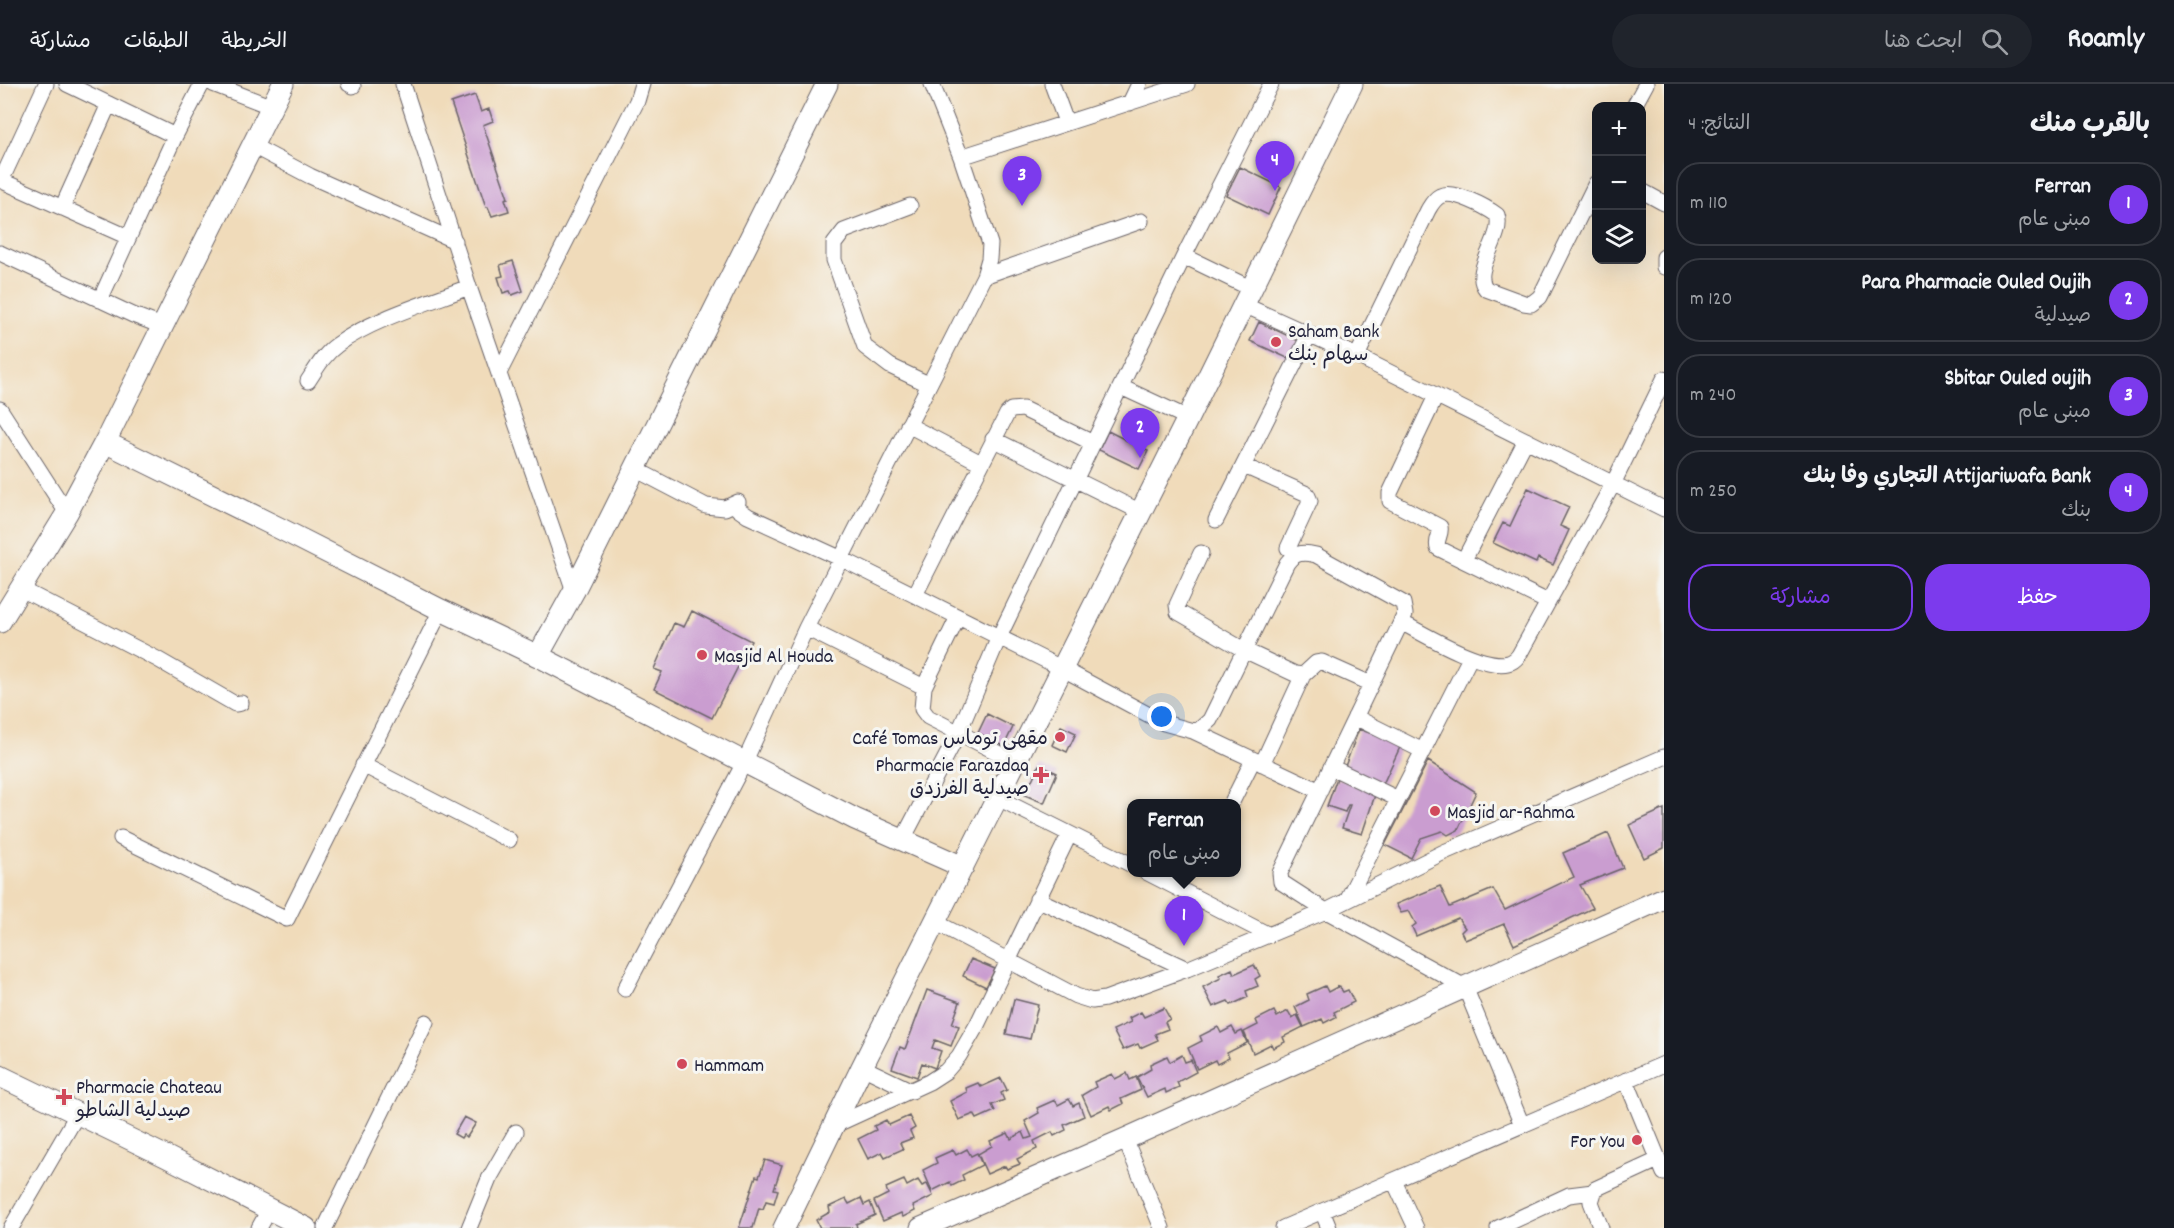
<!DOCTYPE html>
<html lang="ar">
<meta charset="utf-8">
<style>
:root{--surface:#171b24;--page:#20242c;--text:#f1f3f6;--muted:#9ea1a6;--line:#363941;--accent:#7c3aed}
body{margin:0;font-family:Dekko,"Playpen Sans Arabic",sans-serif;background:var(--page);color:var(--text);direction:rtl}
.controls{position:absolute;right:18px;top:18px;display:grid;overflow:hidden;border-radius:12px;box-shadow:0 6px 24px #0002}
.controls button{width:54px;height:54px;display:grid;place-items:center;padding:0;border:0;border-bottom:2px solid var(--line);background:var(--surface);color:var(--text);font:30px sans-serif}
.you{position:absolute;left:1162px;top:633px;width:21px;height:21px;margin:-15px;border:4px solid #fff;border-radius:50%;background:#1a73e8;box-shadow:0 0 0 9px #1a73e833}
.badge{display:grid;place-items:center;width:39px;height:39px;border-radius:50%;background:var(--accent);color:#fff;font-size:20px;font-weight:700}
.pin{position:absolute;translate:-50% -50px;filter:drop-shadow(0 2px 3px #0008)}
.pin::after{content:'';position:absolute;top:32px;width:21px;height:18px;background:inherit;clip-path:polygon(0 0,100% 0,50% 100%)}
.popup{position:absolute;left:1127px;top:715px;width:114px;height:78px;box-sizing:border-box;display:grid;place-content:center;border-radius:12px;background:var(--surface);filter:drop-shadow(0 2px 4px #0005);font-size:20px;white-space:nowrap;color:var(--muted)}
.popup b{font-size:22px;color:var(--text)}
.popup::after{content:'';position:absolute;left:50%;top:100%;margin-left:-12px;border:12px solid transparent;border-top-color:var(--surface)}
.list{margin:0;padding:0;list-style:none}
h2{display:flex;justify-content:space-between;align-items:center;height:78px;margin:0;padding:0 24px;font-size:26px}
h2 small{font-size:20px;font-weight:400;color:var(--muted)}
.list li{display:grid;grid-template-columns:39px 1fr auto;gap:18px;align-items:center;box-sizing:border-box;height:84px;margin:0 12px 12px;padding:0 12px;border:2px solid var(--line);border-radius:24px}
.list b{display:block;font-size:22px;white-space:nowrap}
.list p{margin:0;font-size:20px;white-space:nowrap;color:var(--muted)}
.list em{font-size:20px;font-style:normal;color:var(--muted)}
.actions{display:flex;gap:12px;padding:18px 24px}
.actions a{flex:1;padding:14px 0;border:2px solid var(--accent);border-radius:24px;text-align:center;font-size:21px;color:var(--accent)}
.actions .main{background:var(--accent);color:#fff}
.icon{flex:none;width:33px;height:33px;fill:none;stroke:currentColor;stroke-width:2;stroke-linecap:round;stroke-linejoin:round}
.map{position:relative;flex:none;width:1664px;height:1144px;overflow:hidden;direction:ltr}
header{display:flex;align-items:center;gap:36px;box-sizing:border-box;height:84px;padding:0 30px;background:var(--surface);border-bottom:2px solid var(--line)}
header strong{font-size:28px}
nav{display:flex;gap:33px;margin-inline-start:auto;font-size:21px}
.search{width:420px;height:54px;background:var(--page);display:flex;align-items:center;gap:15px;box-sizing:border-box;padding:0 21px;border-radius:33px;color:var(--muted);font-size:22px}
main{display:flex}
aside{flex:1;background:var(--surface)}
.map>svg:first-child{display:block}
.building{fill:#ca9dd0}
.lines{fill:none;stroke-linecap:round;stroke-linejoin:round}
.street-casing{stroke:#6a6367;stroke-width:17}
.secondary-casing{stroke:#6a6367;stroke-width:23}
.street{stroke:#fff;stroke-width:15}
.secondary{stroke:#fff;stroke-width:21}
.poi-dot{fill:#d1495b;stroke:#f6f6f2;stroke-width:2}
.labels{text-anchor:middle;stroke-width:6;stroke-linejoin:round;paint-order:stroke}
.poi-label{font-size:20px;fill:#22223b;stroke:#f6f6f2;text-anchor:start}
</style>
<header>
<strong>Roamly</strong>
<div class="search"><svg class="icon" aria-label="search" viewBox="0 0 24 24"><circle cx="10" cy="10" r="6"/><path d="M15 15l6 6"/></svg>ابحث هنا</div>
<nav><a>الخريطة</a><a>الطبقات</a><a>مشاركة</a></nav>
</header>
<main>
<aside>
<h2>بالقرب منك<small>النتائج: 4</small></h2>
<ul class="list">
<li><span class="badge">1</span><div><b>Ferran</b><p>مبنى عام</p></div><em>110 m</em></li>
<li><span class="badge">2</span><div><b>Para Pharmacie Ouled Oujih</b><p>صيدلية</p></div><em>120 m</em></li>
<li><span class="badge">3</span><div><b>Sbitar Ouled oujih</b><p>مبنى عام</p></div><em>240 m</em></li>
<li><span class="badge">4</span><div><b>Attijariwafa Bank التجاري وفا بنك</b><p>بنك</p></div><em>250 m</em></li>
</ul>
<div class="actions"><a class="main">حفظ</a><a>مشاركة</a></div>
</aside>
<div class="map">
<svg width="1664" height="1144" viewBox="0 0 1664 1144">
<rect width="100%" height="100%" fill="#f6f6f2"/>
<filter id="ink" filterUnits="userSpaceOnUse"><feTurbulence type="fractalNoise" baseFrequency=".0167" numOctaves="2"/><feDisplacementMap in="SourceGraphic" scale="12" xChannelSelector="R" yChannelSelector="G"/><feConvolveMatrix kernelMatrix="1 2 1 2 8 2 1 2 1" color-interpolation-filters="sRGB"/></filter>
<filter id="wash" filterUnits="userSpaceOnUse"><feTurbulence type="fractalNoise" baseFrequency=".008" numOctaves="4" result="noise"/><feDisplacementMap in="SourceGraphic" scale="24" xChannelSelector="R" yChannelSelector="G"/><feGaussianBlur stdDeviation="1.35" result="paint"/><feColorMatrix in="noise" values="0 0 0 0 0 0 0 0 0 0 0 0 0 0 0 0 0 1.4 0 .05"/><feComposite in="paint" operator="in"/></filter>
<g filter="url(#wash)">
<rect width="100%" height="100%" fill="#f0dbba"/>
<g id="blocks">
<path class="building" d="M475,11L481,28L489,25L493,37L483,41L508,114L505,115L509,127L492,132L488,123H486L451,19Z
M1240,83L1281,103L1268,131L1226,111Z
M513,177L523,207L512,211L510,207L503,209L498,193L503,192L500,181Z
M1259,238L1303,259L1294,277L1250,257Z
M1108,347L1148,367L1139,385L1099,366Z
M1528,404L1569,423L1560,442L1569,446L1553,481L1538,474L1536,479L1493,459L1503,439L1510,442Z
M692,527L751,557L712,634L654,605L662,588L654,585L674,539L684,543Z
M987,630L1013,643L1004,662L978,649Z
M1061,642L1076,649L1067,668L1052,661Z
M1359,645L1401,661L1383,700L1344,685Z
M1428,677L1476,708L1458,746L1448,751L1442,747L1421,754L1411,774L1385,761Z
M1039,681L1057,689L1044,719L1025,711Z
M1337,694L1376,708L1362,750L1342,744L1350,721H1348L1345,728L1327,722Z
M1664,725V764L1644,774L1629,741Z
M1608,749L1623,784L1580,801L1593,824L1514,861L1504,840L1465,856L1461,848L1465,844L1458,834L1416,852L1412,843L1416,840L1409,827L1401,829L1396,820L1440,802L1450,823L1493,805L1505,826L1574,793L1563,769Z
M971,875L995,885L986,903L963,892Z
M1254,881L1260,892L1255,895L1258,902L1246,907L1248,913L1231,921L1228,917L1213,923L1203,903L1221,894L1219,891L1232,885L1234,890Z
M1325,902L1328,908L1339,902L1343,908L1348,906L1354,918L1334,928L1336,933L1324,939L1322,935L1304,943L1295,923L1309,916L1307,910Z
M927,906L960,918L952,940L959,942L951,962L935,956L932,964L941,967L935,984L922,979L917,993L892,984L900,963L905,965Z
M1014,915L1038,921L1030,955L1006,950Z
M1164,924L1170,935L1165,938L1168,945L1155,950L1158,956L1140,964L1138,960L1123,966L1113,946L1131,938L1129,934L1141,928L1144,933Z
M1274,927L1277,933L1288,927L1292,934L1297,931L1303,943L1283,953L1285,958L1273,964L1271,960L1253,969L1244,948L1258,941L1256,936Z
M1218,943L1221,949L1232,943L1236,950L1242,947L1247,959L1227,969L1229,974L1217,980L1215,976L1197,985L1188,964L1202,957L1200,952Z
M1182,971L1185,978L1191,976L1196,988L1177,998L1179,1003L1166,1009L1165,1005L1147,1013L1137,993L1151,985L1150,980L1167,972L1170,978Z
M1127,989L1130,996L1136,993L1141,1006L1121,1015L1123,1020L1111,1026L1109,1022L1091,1031L1082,1011L1096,1003L1094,998L1112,990L1115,995Z
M1001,994L1007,1006L1001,1009L1004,1016L992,1021L995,1027L977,1035L974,1030L959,1036L950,1017L967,1008L966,1004L978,999L981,1003Z
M1069,1015L1073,1022L1079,1019L1084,1032L1064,1041L1066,1046L1054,1052L1052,1048L1034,1057L1037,1065L1017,1075L1020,1080L1007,1085L1005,1082L987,1090L978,1070L992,1062L990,1057L1008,1049L1011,1055L1023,1048L1026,1055L1032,1053L1025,1037L1039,1029L1037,1024L1055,1016L1058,1021Z
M909,1032L915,1044L910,1047L913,1054L900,1059L903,1065L885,1073L882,1068L868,1075L858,1055L876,1046L874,1042L886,1036L889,1041Z
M464,1033L476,1039L467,1053L463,1051L461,1054L454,1050Z
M967,1065L971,1072L977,1069L982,1081L962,1091L964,1096L952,1102L950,1098L932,1107L923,1086L937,1079L935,1074L953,1066L956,1071Z
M765,1076L782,1081L774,1105L778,1106L774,1119L766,1117L763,1125L759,1124L753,1144H739L756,1092L759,1093Z
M904,1096L907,1102L918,1096L922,1102L927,1100L933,1112L913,1122L915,1127L903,1133L901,1129L883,1137L874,1117L888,1110L886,1104Z
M861,1114L864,1121L870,1118L875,1131L856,1140L857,1144H820L816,1136L830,1128L829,1123L846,1115L849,1120Z"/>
</g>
</g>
<g filter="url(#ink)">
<use href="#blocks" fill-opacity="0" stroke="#6a6367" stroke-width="1.5"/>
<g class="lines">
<defs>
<path id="street" d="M67,0L175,52
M213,0L272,23
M349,0L353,2
M403,0L469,203L574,507
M1052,0L1066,38
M1130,19L1139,0
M1634,22L1646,0
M253,62L310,92L455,157
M961,73L1187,0
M0,96L128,153
M1,97L46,0
M1642,107L1664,119
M910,122L844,147L834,160V176L865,263L890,282L928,300
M62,124L109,20
M0,169L133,231L162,242
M1184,172L1252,205
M1664,173V183
M984,192L1141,137
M100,216L175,52L202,0
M1244,221L1357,272L1664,425
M1357,272L1428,126C1431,121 1434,115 1440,112C1453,105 1486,123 1497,131C1505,153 1470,186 1486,205L1524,219L1531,220L1540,213L1596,99
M499,289L637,17L642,0
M308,297C316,285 324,270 337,261C370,236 430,218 469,203
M1121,303L1188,334
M1436,312L1390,409V417L1440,443C1442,450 1435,456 1438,464L1548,518
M0,325L67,429
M908,341L981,379
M993,355L1141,428
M1244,382L1307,410L1310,417L1288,464
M635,385L706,422L725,424L738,418
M738,425L748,432L842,475L1063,585L1164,639L1193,647L1200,645L1210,636L1287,479C1295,468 1303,468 1316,471L1403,519L1405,530L1280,789L1281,798L1326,827L1465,903L1522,1041
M1216,436L1309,251
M1201,469L1177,521L1178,528L1244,566L1295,590L1303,591L1316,579L1322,578L1371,600
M1464,476L1526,356
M21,505L157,575L235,620L241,619
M915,511L1007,330L1011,326L1023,325L1093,359
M958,533L924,603L922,625L928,633L1016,678
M1401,538C1425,551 1482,585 1508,579C1513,578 1516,575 1519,571L1613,400L1664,295
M806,544L924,603
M1355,633L1423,667
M1193,647L1320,707
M1262,680L1303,591
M363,681L509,756
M1331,683L1398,715
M998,714L1132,781
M1231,720L1253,676
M121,754L287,835L441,526
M902,757L958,650L999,553L1184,172L1271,0
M1146,788L1269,851
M1037,815L1187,885
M1347,816L1470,574
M935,838L1076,912L1092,917L1105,915L1187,885L1326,827L1442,769L1664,673
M625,905L745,677L806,544L984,192L989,175L990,160L961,73L932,0
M862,983L912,1007
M1626,996L1664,1089
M833,1042L929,998L946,987L959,972L977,941L1069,751
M1125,1055L1162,1144
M1394,1097L1416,1144
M1322,1127L1329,1144
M11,1144L78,1029
M259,1144L269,1126
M325,1144L426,938
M469,1144L489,1095L516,1048
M1283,1144L1664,980
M1498,1144L1569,1111L1593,1108
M1601,1144L1591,1118L1595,1105L1658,1076"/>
<path id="secondary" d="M105,358L279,444L441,526L538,572L855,735L963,783
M0,538L67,429L105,358L283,0
M538,572L574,507L827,0
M0,992L167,1073L306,1144
M784,1144L862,983L1188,334L1352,0
M921,1144L1125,1055L1664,814"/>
</defs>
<use href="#street" class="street-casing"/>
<use href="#secondary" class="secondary-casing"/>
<use href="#street" class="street"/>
<use href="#secondary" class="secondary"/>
</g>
</g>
<g class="poi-dot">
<circle cx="1276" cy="258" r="6"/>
<circle cx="702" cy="571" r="6"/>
<circle cx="1060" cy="653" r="6"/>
<path d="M1038 682h6v6h6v6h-6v6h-6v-6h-6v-6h6z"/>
<circle cx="1435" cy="727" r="6"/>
<circle cx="682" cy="980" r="6"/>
<path d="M61 1004h6v6h6v6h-6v6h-6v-6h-6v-6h6z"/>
<circle cx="1637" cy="1056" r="6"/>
</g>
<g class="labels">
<g class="poi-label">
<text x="1288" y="253">Saham Bank<tspan x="1288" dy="23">سهام بنك</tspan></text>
<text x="714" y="578">Masjid Al Houda</text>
<text x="1048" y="660" text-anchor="end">Café Tomas مقهى توماس</text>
<text x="1029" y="687" text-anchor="end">Pharmacie Farazdaq<tspan x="1029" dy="23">صيدلية الفرزدق</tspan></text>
<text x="1447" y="734">Masjid ar-Rahma</text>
<text x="694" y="987">Hammam</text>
<text x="76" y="1009">Pharmacie Chateau<tspan x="76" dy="23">صيدلية الشاطو</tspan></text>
<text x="1625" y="1063" text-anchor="end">For You</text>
</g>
</g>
</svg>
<div class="controls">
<button>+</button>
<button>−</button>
<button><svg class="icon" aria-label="layers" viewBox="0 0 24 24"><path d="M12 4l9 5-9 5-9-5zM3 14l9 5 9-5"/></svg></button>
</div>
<div class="you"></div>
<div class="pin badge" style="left:1184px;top:862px">1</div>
<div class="popup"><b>Ferran</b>مبنى عام</div>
<div class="pin badge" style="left:1140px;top:374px">2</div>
<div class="pin badge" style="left:1022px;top:122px">3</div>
<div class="pin badge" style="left:1275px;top:107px">4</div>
</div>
</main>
